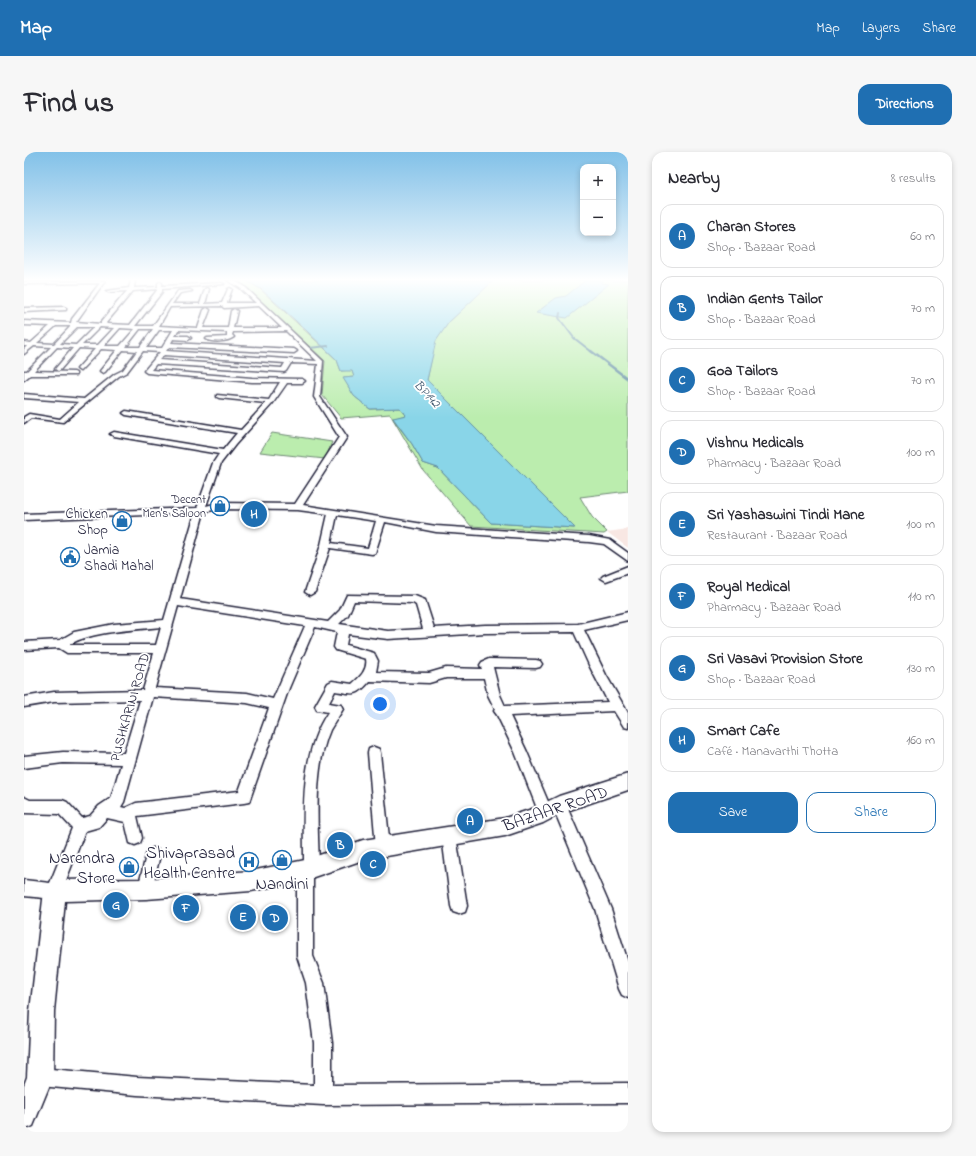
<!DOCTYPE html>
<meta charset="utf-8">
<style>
:root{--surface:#fff;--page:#f7f7f7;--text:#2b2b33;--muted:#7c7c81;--line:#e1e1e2;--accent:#1f6fb2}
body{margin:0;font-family:"Indie Flower",sans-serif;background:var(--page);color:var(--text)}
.controls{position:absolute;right:12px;top:12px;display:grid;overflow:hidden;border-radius:8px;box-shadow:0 2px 6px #0003}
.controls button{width:36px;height:36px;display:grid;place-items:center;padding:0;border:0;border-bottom:1px solid var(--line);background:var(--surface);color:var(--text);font:20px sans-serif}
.you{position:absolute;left:356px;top:552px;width:14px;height:14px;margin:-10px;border:3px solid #fff;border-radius:50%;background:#1a73e8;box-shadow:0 0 0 6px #1a73e833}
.badge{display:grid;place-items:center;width:26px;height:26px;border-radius:50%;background:var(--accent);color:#fff;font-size:13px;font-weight:700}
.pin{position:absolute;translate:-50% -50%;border:2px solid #fff;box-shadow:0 1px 4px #0006}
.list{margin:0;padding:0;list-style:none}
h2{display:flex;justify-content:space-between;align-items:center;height:52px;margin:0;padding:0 16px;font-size:17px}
h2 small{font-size:13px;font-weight:400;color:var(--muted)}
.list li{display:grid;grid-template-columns:26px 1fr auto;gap:12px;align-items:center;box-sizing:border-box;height:64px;margin:0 8px 8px;padding:0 8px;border:1px solid var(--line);border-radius:12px}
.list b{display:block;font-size:15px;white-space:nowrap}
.list p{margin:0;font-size:13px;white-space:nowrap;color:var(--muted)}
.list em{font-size:13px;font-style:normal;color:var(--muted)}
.actions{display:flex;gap:8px;padding:12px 16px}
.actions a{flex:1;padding:9px 0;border:1px solid var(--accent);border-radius:12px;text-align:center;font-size:14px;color:var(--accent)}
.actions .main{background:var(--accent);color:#fff}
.map{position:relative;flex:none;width:604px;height:980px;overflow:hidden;border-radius:12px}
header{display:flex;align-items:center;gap:24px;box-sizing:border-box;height:56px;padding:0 20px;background:var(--accent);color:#fff}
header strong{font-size:19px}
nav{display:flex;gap:22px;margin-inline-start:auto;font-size:14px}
.intro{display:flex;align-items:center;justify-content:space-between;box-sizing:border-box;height:96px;padding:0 24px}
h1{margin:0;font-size:28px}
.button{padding:10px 18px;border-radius:12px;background:var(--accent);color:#fff;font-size:14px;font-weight:700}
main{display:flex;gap:24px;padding:0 24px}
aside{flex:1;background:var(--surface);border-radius:12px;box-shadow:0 2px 6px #0003}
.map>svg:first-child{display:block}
.built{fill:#f8e7e3}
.green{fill:#bbedae;stroke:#6e8874}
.water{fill:#89d5e8;stroke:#608da3}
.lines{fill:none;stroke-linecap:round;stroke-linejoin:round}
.stream-far1{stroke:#608da3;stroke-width:2}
.stream{stroke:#608da3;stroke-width:2.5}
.street-casing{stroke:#22223b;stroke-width:3}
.secondary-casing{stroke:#22223b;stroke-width:3}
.street{fill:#fff;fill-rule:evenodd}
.secondary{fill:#fff;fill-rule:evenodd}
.labels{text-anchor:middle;stroke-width:3.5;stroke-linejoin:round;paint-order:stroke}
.far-poi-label{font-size:12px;fill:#22223b;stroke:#fff;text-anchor:end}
.far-water-label{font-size:13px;font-style:italic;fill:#41586f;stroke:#fff}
.poi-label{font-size:14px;fill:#22223b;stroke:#fff;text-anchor:end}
.street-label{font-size:14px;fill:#22223b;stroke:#fff}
.near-street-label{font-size:17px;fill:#22223b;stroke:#fff}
.near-poi-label{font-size:17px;fill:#22223b;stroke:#fff;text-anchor:end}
</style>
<header>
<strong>Map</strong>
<nav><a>Map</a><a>Layers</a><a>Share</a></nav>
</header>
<div class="intro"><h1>Find us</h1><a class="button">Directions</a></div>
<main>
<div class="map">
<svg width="604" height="980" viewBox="0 0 604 980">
<rect width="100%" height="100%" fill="#fff"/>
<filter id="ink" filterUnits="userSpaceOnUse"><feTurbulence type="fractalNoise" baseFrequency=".025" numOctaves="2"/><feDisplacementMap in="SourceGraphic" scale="8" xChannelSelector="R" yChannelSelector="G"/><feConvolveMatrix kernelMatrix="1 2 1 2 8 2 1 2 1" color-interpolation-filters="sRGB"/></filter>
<g filter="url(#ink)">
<path class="built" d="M604,377V396L583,380Z"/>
<path class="green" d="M210,128H221L236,137L313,208L317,219L328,218L330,225L320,226L330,244L346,257L376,256L382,263L369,267L388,292L399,311L414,316L467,371L550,376L403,228L411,189L425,170L470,128H604V339L556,345L568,365L583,380L580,382L447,374L399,318L366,262L317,266L298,243L301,209L219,132Z
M248,281L308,290L301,307L236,300Z"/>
<path class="water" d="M221,128H470L425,170L412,189L403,228L551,376L467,371L414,316L399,311L388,292L369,266L382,263L376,256L346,257L330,244L319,226L330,225L328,219H317L313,208L284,180L237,137Z
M562,128H579L577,131L585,132L543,166L512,161L532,146L542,144Z"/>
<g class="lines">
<path class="stream-far1" d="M536,161L535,166L550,186L568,200
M285,196L304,194"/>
<path class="stream" d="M567,199L604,227"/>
<defs>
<path id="street" d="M107,128H111L110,136L134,135V131L136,130L138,131V134L198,131L200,132L138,137V140L111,174H129L154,139L166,138L168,139L156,141L148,152H176L181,137L183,136L185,137L181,152L198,151L204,137L206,136L208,137L203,151H232L216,136L203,128H209L220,134L299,209L296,245L323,285L279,353L412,374L565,384L586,388L604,401V409L580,392L565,390L412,380L361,370L351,401L348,402L306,396L291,440L286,443L281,440L297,393L304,362L274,358L194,357L180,360L156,447L304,470L316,458L323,443L391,444L401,448L402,451L410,476L461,473L554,472L604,460V468L560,478L582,523L604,561V576L600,575L590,559L486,564L503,600L528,659L526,664L521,666L516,664L491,600L473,563L470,559L471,557L464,543L460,526H422L405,531L346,529C332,545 331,542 311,539L305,551L317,553L319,557C315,564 310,571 306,578C289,617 294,673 295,715L292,720L289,722V804L300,831L308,891V933L604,931V951L299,953L113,943L16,934L9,932L7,925L9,918L16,916L113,925L290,933V891L282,831L273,804V718L276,713L280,711C280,662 275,603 304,560L293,558L291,554L304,531L308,529L328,532C336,525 344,518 342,507L312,498L310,495L313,480L291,475L265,536L225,650L220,651L113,664L118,686L116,691L111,693L106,691L101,670L83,666L75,675L61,679L36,744L31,747L0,744V728L26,731L48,676L35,662L0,661V645L6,648H38L43,650L58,666L66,664L75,654L87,646L97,612L39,611L0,616V604L39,600L100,601L116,548L30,550L0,555V545L30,540L119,538L130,501H43L35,496L0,498V490L36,488L50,480L90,472L140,468L171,361L0,368V362L173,356L189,311L195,302L90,284L86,282L90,280L199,298L213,281L102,263L99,261L102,259L217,278L242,251L195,246L193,245V243L245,248L256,230H228L123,221L120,219L136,200L119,199L103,220L95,224L39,270L7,266L0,271V265L5,262L36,267L55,250L0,246V242L60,247L91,222L99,218L113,199L99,198L81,220L79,221L76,219L93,198L77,197L56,219L53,217L71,197L55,196L36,218L34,219L31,217L49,196L33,195L10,219L50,220L52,221V223H6L0,228V219H3L27,195L10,194L0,202V197L3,194H0V190L7,191L26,174L0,173V169L47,171L48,167L76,131L0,132V130L81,129L52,170L77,172V170L103,139L84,140L82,139L105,136ZM134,137L106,173L83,172L82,171L109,139ZM198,154L200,156L235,154L258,176H209L213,159L210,157L207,159L204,176H179L186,158L183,156L180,158L174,176L135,174L146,155ZM32,174H47L30,192L13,191ZM53,175H70L52,193L36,192ZM76,175L90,176L74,193H58ZM96,176L111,177L96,194H80ZM116,177H129L116,195H102ZM135,178H149L138,196H122ZM154,178L203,180V185L183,186L182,187C189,191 203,190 210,185L208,183L209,180L262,179L293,209L142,199L145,195L270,201L273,199L270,197L147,191L149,187L164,188L167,186L164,184H151ZM140,203L261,211L258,216L135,208ZM267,211L294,212L290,245L315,285L271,352L194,351L182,354L197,311L211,293L249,251L263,231H278L281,229L278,227L228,226L127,218L132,212L260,220L262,219ZM313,363L352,369L344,396L307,391ZM330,449L389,451L392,453L399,477L364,479L315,472L324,463ZM154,454L281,474L249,547L223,541L131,536ZM137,475L132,493H45C66,479 112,478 137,475ZM550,480L565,513L584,550L481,554L476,543L469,515L512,516L516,515L518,512L516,509L512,508L465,507L458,510L456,513L458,517L422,516L405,521L352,520L354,509L350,501L322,493L324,482L364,487L461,481ZM129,545L223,551L245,556L215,639L112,651L101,656L97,655L100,650Z
M40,155L42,156V158L0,160V156Z
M604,414V421L582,429L577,426L579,424Z
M350,595L355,597L356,601L366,695L364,700L359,702L354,700L352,695L344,601L345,597Z
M535,646L540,648L587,757L604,810V846L598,843L595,837L571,757L528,653L530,648Z
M425,677L430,679L432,684L443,754L441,760L435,762L429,760L427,754L418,684L420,679Z
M129,696L134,698L136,703L127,742L122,745L117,742L114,737L122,703L124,698Z"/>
<path id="secondary" d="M604,622V638L540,660L519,671L481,684L339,708L281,728L227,739L122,747L41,749L30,859L29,925L9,974L0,978V933L3,925L6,859L20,739L24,732L31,728L122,727L227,719L281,708L339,688L481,666L508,657L535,644Z"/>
</defs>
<use href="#street" class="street-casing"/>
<use href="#secondary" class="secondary-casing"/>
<use href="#street" class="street"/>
<use href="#secondary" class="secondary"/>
</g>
</g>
<linearGradient id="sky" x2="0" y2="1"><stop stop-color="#82c1e8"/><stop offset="0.48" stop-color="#fff"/><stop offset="1" stop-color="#fff" stop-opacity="0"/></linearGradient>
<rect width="604" height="266" fill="url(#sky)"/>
<defs>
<symbol id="shop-ring" viewBox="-11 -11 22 22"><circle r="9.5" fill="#fff" stroke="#1f6fb2" stroke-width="1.5"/><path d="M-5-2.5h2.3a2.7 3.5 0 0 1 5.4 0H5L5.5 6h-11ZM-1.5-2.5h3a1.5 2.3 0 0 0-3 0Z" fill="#1f6fb2"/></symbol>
<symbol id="civic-ring" viewBox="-11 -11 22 22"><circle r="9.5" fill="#fff" stroke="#1f6fb2" stroke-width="1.5"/><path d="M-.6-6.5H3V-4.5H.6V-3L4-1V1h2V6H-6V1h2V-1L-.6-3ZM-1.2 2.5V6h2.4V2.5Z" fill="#1f6fb2"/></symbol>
<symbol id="hospital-ring" viewBox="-11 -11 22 22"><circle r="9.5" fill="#fff" stroke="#1f6fb2" stroke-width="1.5"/><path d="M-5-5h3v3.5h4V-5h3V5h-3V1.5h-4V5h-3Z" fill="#1f6fb2"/></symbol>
</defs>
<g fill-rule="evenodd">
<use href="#shop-ring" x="185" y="343" width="22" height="22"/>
<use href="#shop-ring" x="87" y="358" width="22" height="22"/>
<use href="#civic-ring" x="35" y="394" width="22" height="22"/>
<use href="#shop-ring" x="247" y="697" width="22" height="22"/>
<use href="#hospital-ring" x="214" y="699" width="22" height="22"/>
<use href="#shop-ring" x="94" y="704" width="22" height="22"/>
</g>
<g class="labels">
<g class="far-poi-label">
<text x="182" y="351">Decent<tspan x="182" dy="14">Men's Saloon</tspan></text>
</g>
<g class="far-water-label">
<text transform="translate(404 241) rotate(47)" y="5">BP142</text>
</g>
<g class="poi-label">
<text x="84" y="366">Chicken<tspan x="84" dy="16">Shop</tspan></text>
<text x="60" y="402" text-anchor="start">Jamia<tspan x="60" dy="16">Shadi Mahal</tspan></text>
</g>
<g class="street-label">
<text transform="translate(105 555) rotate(-74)" y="5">PUSHKARINI ROAD</text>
</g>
<g class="near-street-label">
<text transform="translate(531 656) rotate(-19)" y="6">BAZAAR ROAD</text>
</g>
<g class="near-poi-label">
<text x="211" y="706">Shivaprasad<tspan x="211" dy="20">Health Centre</tspan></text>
<text x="91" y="711">Narendra<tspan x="91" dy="20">Store</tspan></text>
<text x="258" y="737" text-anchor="middle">Nandini</text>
</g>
</g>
</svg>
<div class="controls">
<button>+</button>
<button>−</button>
</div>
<div class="you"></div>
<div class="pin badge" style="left:446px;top:669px">A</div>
<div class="pin badge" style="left:316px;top:693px">B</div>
<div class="pin badge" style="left:349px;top:712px">C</div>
<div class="pin badge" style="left:251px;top:766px">D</div>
<div class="pin badge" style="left:219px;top:765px">E</div>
<div class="pin badge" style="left:162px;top:756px">F</div>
<div class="pin badge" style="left:92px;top:753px">G</div>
<div class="pin badge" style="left:230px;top:362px">H</div>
</div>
<aside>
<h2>Nearby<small>8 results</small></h2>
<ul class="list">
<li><span class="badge">A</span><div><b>Charan Stores</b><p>Shop · Bazaar Road</p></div><em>60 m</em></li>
<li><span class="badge">B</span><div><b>Indian Gents Tailor</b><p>Shop · Bazaar Road</p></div><em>70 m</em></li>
<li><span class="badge">C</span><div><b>Goa Tailors</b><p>Shop · Bazaar Road</p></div><em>70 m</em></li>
<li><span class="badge">D</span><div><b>Vishnu Medicals</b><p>Pharmacy · Bazaar Road</p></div><em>100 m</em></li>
<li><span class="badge">E</span><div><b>Sri Yashaswini Tindi Mane</b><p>Restaurant · Bazaar Road</p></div><em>100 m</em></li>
<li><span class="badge">F</span><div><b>Royal Medical</b><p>Pharmacy · Bazaar Road</p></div><em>110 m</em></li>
<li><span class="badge">G</span><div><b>Sri Vasavi Provision Store</b><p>Shop · Bazaar Road</p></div><em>130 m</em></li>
<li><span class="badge">H</span><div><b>Smart Cafe</b><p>Café · Manavarthi Thotta</p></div><em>160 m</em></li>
</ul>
<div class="actions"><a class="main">Save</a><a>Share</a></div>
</aside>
</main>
